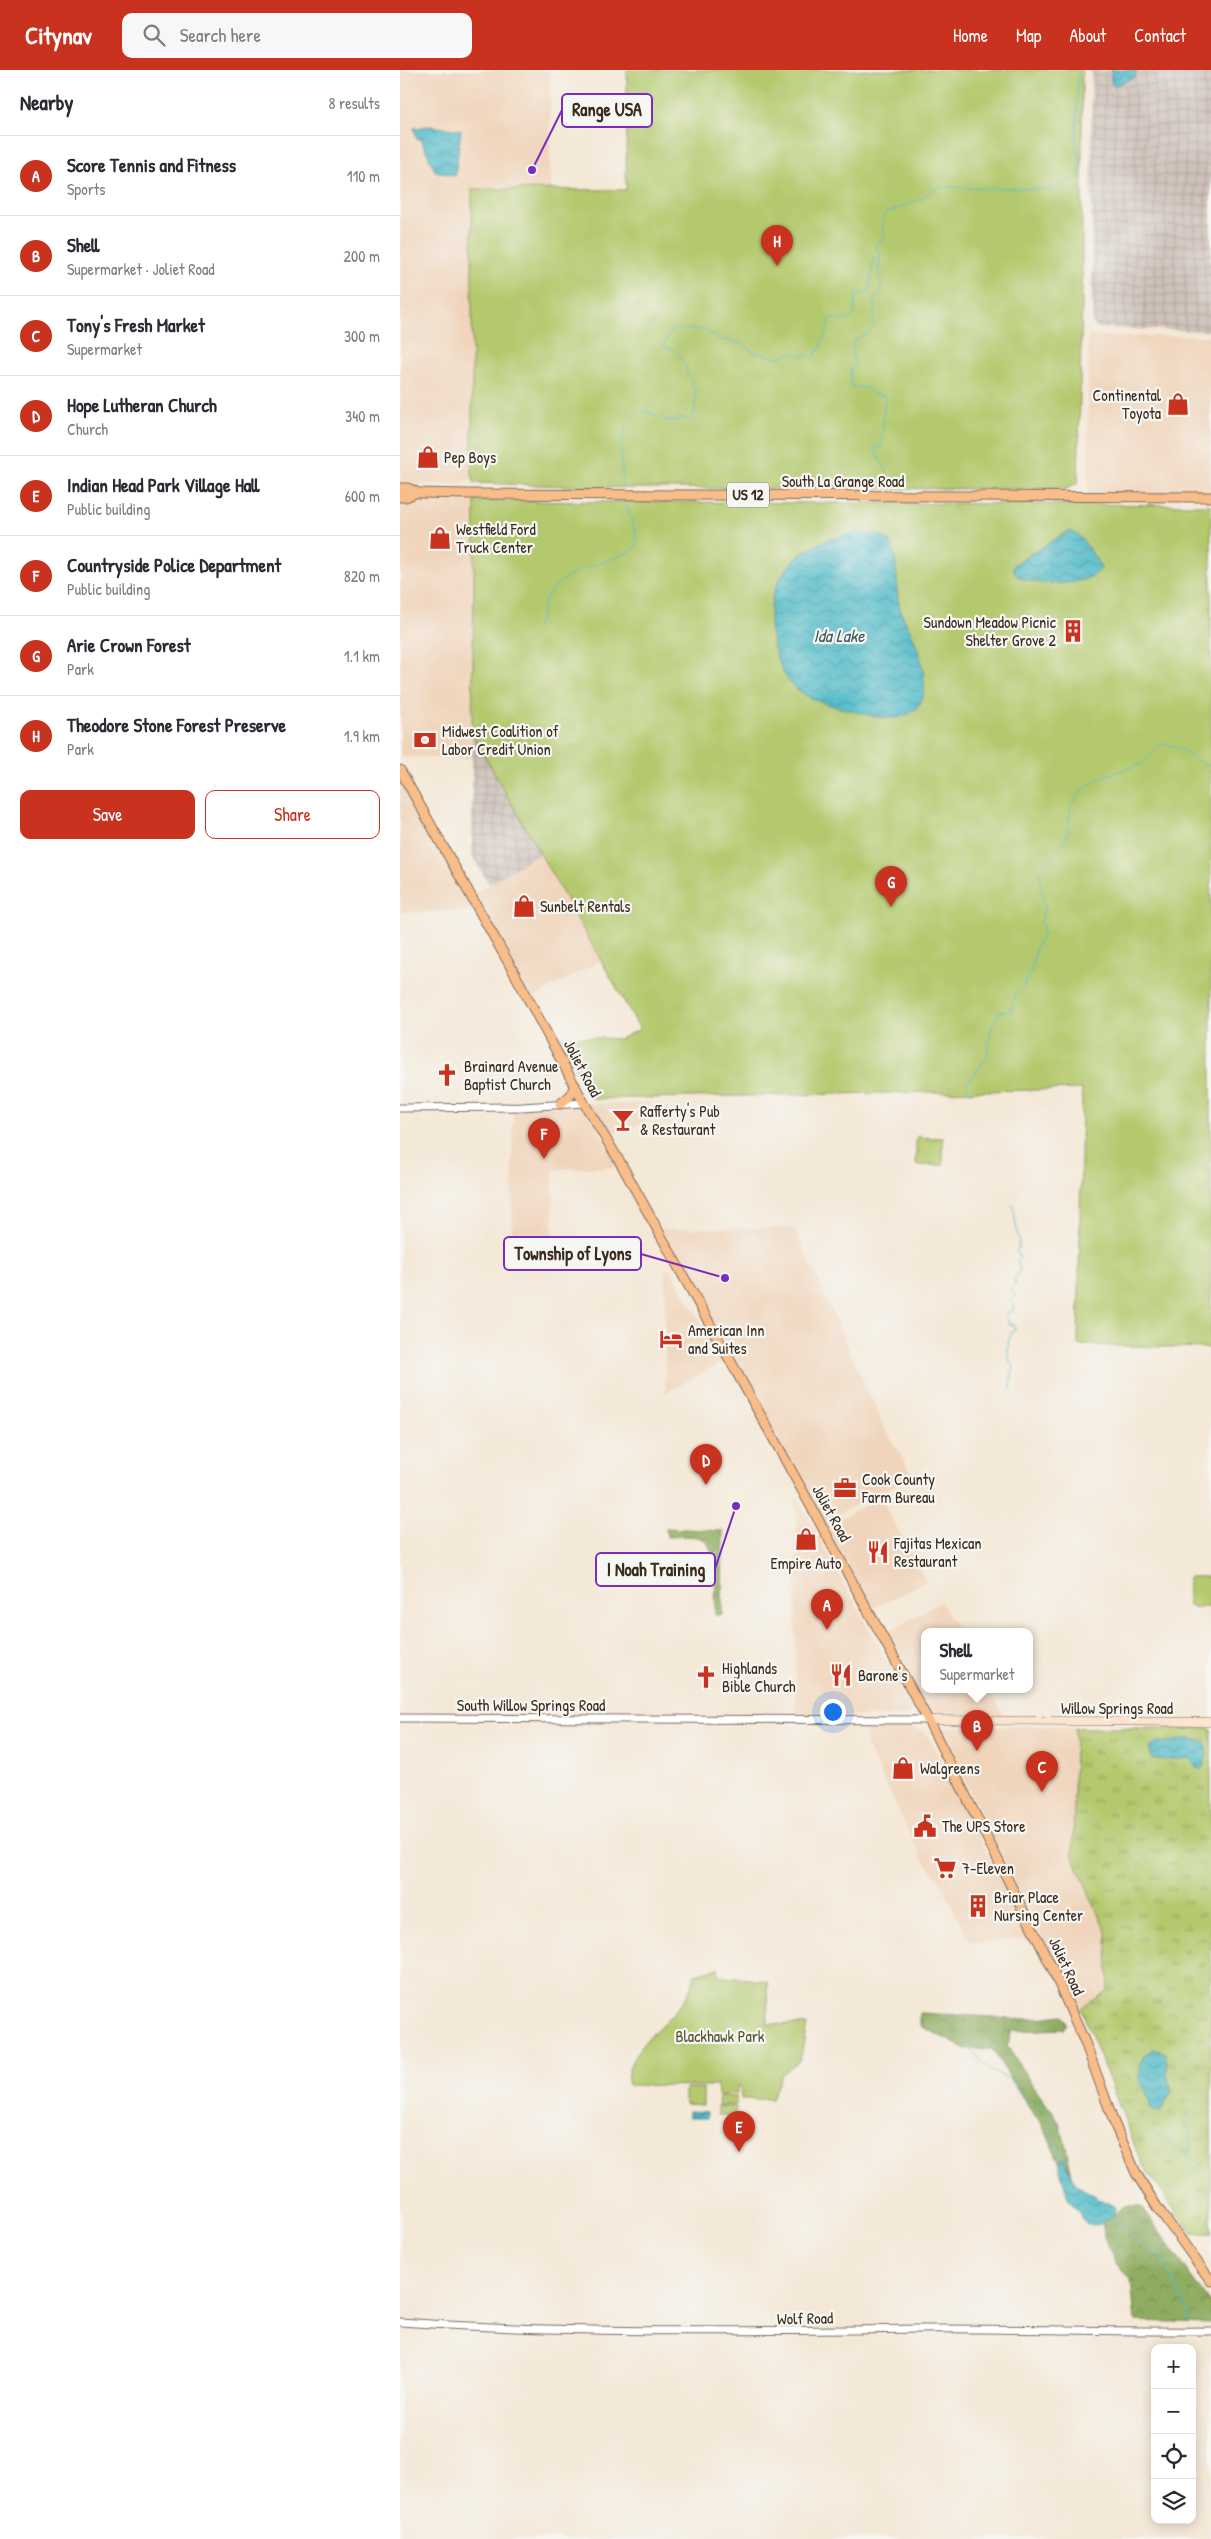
<!DOCTYPE html>
<meta charset="utf-8">
<style>
:root{--surface:#fff;--page:#f7f7f7;--text:#2b2b33;--muted:#7c7c81;--line:#e1e1e2;--accent:#c8321e}
body{margin:0;font-family:"Patrick Hand",sans-serif;background:var(--page);color:var(--text)}
.controls{position:absolute;right:15px;bottom:15px;display:grid;overflow:hidden;border-radius:10px;box-shadow:0 2px 12px #0003}
.controls button{width:45px;height:45px;display:grid;place-items:center;padding:0;border:0;border-bottom:1px solid var(--line);background:var(--surface);color:var(--text);font:25px sans-serif}
.you{position:absolute;left:432px;top:1641px;width:18px;height:18px;margin:-12px;border:4px solid #fff;border-radius:50%;background:#1a73e8;box-shadow:0 0 0 8px #1a73e833}
.badge{display:grid;place-items:center;width:32px;height:32px;border-radius:50%;background:var(--accent);color:#fff;font-size:16px;font-weight:700}
.pin{position:absolute;translate:-50% -41px;filter:drop-shadow(0 1px 2px #0008)}
.pin::after{content:'';position:absolute;top:26px;width:18px;height:15px;background:inherit;clip-path:polygon(0 0,100% 0,50% 100%)}
.popup{position:absolute;left:521px;top:1558px;width:112px;height:65px;box-sizing:border-box;display:grid;place-content:center;border-radius:10px;background:var(--surface);filter:drop-shadow(0 1px 4px #0005);font-size:16px;white-space:nowrap;color:var(--muted)}
.popup b{font-size:19px;color:var(--text)}
.popup::after{content:'';position:absolute;left:50%;top:100%;margin-left:-10px;border:10px solid transparent;border-top-color:var(--surface)}
.list{margin:0;padding:0;list-style:none}
h2{display:flex;justify-content:space-between;align-items:center;height:65px;margin:0;padding:0 20px;font-size:21px}
h2 small{font-size:16px;font-weight:400;color:var(--muted)}
.list li{display:grid;grid-template-columns:32px 1fr auto;gap:15px;align-items:center;box-sizing:border-box;height:80px;padding:0 20px;border-top:1px solid var(--line)}
.list b{display:block;font-size:19px;white-space:nowrap}
.list p{margin:0;font-size:16px;white-space:nowrap;color:var(--muted)}
.list em{font-size:16px;font-style:normal;color:var(--muted)}
.actions{display:flex;gap:10px;padding:15px 20px}
.actions a{flex:1;padding:11px 0;border:1px solid var(--accent);border-radius:10px;text-align:center;font-size:18px;color:var(--accent)}
.actions .main{background:var(--accent);color:#fff}
.icon{flex:none;width:28px;height:28px;fill:none;stroke:currentColor;stroke-width:2;stroke-linecap:round;stroke-linejoin:round}
.map{position:relative;flex:none;width:811px;height:2469px;overflow:hidden}
header{display:flex;align-items:center;gap:30px;box-sizing:border-box;height:70px;padding:0 25px;background:var(--accent);color:#fff}
header strong{font-size:24px}
nav{display:flex;gap:28px;margin-inline-start:auto;font-size:18px}
.search{width:350px;height:45px;background:var(--page);display:flex;align-items:center;gap:12px;box-sizing:border-box;padding:0 18px;border-radius:10px;color:var(--muted);font-size:19px}
main{display:flex}
aside{flex:1;background:var(--surface)}
.map>svg:first-child{display:block}
.built{fill:#f0d5bc}
.industrial{fill:url(#industrial-grid)}
.grass{fill:url(#grass-tufts);stroke:#787a46}
.forest{fill:url(#forest-crowns);stroke:#656c3f}
.green{fill:#b4c96d;stroke:#787a46}
.water{fill:url(#water-waves);stroke:#447272}
.lines{fill:none;stroke-linecap:round;stroke-linejoin:round}
.stream{stroke:#4cb9c7;stroke-width:1}
.tertiary-casing{stroke:#7c6c5f;stroke-width:9}
.secondary-casing{stroke:#7c6c5f;stroke-width:9}
.primary-casing{stroke:#7c6c5f;stroke-width:11}
.tertiary{stroke:#fff;stroke-width:7}
.secondary{stroke:#fce5d0;stroke-width:8}
.primary{stroke:#f8bd89;stroke-width:9}
.labels{text-anchor:middle;stroke-width:4.5;stroke-linejoin:round;paint-order:stroke}
.shield{fill:#f6f6f2;stroke:#73675e;stroke-width:1}
.shield-label{font-size:15px;font-weight:bold;fill:#3b2a1e}
.poi-label{font-size:16px;fill:#3b2a1e;stroke:#f6f6f2;text-anchor:start}
.street-label{font-size:16px;fill:#3b2a1e;stroke:#f6f6f2}
.park-label{font-size:16px;fill:#595232;stroke:#f6f6f2}
.water-label{font-size:18px;font-style:italic;fill:#415c59;stroke:#f6f6f2}
.leader{fill:none;stroke:#7b2cbf;stroke-width:2}
.callout-dot{fill:#7b2cbf;stroke:#f6f6f2;stroke-width:2}
.callout{fill:#f6f6f2;stroke:#7b2cbf;stroke-width:2}
.callout-label{font-size:18px;text-anchor:middle;font-weight:bold;fill:#3b2a1e}
</style>
<header>
<strong>Citynav</strong>
<div class="search"><svg class="icon" aria-label="search" viewBox="0 0 24 24"><circle cx="10" cy="10" r="6"/><path d="M15 15l6 6"/></svg>Search here</div>
<nav><a>Home</a><a>Map</a><a>About</a><a>Contact</a></nav>
</header>
<main>
<aside>
<h2>Nearby<small>8 results</small></h2>
<ul class="list">
<li><span class="badge">A</span><div><b>Score Tennis and Fitness</b><p>Sports</p></div><em>110 m</em></li>
<li><span class="badge">B</span><div><b>Shell</b><p>Supermarket · Joliet Road</p></div><em>200 m</em></li>
<li><span class="badge">C</span><div><b>Tony's Fresh Market</b><p>Supermarket</p></div><em>300 m</em></li>
<li><span class="badge">D</span><div><b>Hope Lutheran Church</b><p>Church</p></div><em>340 m</em></li>
<li><span class="badge">E</span><div><b>Indian Head Park Village Hall</b><p>Public building</p></div><em>600 m</em></li>
<li><span class="badge">F</span><div><b>Countryside Police Department</b><p>Public building</p></div><em>820 m</em></li>
<li><span class="badge">G</span><div><b>Arie Crown Forest</b><p>Park</p></div><em>1.1 km</em></li>
<li><span class="badge">H</span><div><b>Theodore Stone Forest Preserve</b><p>Park</p></div><em>1.9 km</em></li>
</ul>
<div class="actions"><a class="main">Save</a><a>Share</a></div>
</aside>
<div class="map">
<svg width="811" height="2469" viewBox="0 0 811 2469">
<defs>
<pattern id="industrial-grid" width="8" height="8" patternUnits="userSpaceOnUse" patternTransform="scale(1.25)"><rect width="8" height="8" fill="#cec1b9"/><path d="M0 4h8M4 0v8" fill="none" stroke="#b2a69f"/></pattern>
<pattern id="grass-tufts" width="24" height="20" patternUnits="userSpaceOnUse" patternTransform="scale(1.25)"><rect width="24" height="20" fill="#b4c96d"/><path d="M3 7l-1-3M5 7V3M7 7l1-3M15 17l-1-3M17 17v-4M19 17l1-3" fill="none" stroke="#94a359"/></pattern>
<pattern id="forest-crowns" width="20" height="18" patternUnits="userSpaceOnUse" patternTransform="scale(1.25)"><rect width="20" height="18" fill="#8fad60"/><path d="M2 6a3 3 0 1 1 6 0M12 15a3 3 0 1 1 6 0" fill="none" stroke="#768d4f"/></pattern>
<pattern id="water-waves" width="16" height="10" patternUnits="userSpaceOnUse" patternTransform="scale(1.25)"><rect width="16" height="10" fill="#4cb9c7"/><path d="M0 5q4-4 8 0t8 0" fill="none" stroke="#4097a1"/></pattern>
</defs>
<rect width="100%" height="100%" fill="#f6f6f2"/>
<filter id="ink" filterUnits="userSpaceOnUse"><feTurbulence type="fractalNoise" baseFrequency=".02" numOctaves="2"/><feDisplacementMap in="SourceGraphic" scale="10" xChannelSelector="R" yChannelSelector="G"/><feConvolveMatrix kernelMatrix="1 2 1 2 8 2 1 2 1" color-interpolation-filters="sRGB"/></filter>
<filter id="wash" filterUnits="userSpaceOnUse"><feTurbulence type="fractalNoise" baseFrequency=".0096" numOctaves="4" result="noise"/><feDisplacementMap in="SourceGraphic" scale="20" xChannelSelector="R" yChannelSelector="G"/><feGaussianBlur stdDeviation="1.12" result="paint"/><feColorMatrix in="noise" values="0 0 0 0 0 0 0 0 0 0 0 0 0 0 0 0 0 1.4 0 .05"/><feComposite in="paint" operator="in"/></filter>
<g filter="url(#wash)">
<rect width="100%" height="100%" fill="#f4e8d7"/>
<path class="built" d="M0,0H150V120L72,119V409L53,414H0Z
M688,266H811V426L688,424Z
M0,431H75L72,689L0,687Z
M0,700L78,842H0Z
M140,783L201,890L131,929L72,825Z
M250,1033V1050L206,1065L186,1034Z
M183,1034L220,1097L153,1099V1179H112L113,1038Z
M394,1158L486,1361L513,1405L422,1452L261,1159Z
M268,1199L271,1200L323,1292L265,1323V1201Z
M396,1426L511,1635L509,1644L505,1646L395,1647Z
M480,1427L526,1511L472,1539L426,1457Z
M541,1532L558,1562H524V1620H589L604,1646L541,1645L528,1638L521,1629L486,1563Z
M661,1656L675,1658L673,1786L707,1864L708,1920L681,1938H677L541,1663L545,1657H548Z
M466,1657H511L521,1660L529,1668L631,1869L570,1872L540,1811L522,1788L466,1675Z"/>
<path class="industrial" d="M691,0H811V261L697,258L692,253Z
M72,664L140,783L89,814L72,786Z"/>
<path class="grass" d="M516,1067L543,1068V1095H516Z
M675,1658H811V2163H791L742,2094L681,1938L708,1920L707,1864L673,1786Z"/>
<path class="forest" d="M266,1458L323,1461L322,1545H315C315,1529 319,1474 301,1468C292,1465 277,1467 267,1467Z
M520,1943L629,1949L662,1945L667,1954L664,1959L612,1961L607,1976L635,2019L660,2052L672,2104L668,2095L662,2088L660,2094L641,2051L633,2044L592,1979H566L520,1956Z
M725,2136H741L811,2235V2253L735,2251L731,2209C712,2194 707,2176 702,2153Z"/>
<path class="green" d="M227,0H682V229L678,413L666,419L230,418L74,413L72,404V119L226,120Z
M75,431L811,435V1278L678,1275L682,1019L195,1029L190,1026L160,970L165,966L220,969L240,959L72,664Z
M788,1507H811V1537H792L788,1535Z
M318,1898L319,1904L326,1907L367,1911L368,1954L407,1955L400,1990L382,2004L371,2029H341L340,2016H337V2024L318,2025L317,2016L227,2015C227,1964 287,1951 295,1904Z
M285,2018H303V2035L285,2034Z
M319,2026L336,2027V2035H318Z
M318,2036L336,2037V2045H318Z"/>
<path class="water" d="M711,0H737L735,7L714,16L711,12Z
M30,56L61,60L55,106L35,101L21,69H17L14,58Z
M668,461C673,462 676,463 679,466C682,468 701,496 701,498C689,518 633,517 616,505L613,498L615,494Z
M464,463C471,464 480,464 486,468C500,480 495,517 499,534C501,547 510,557 514,569C525,597 537,644 494,648C479,649 464,644 450,640C431,636 409,630 394,617C382,605 377,589 373,573C358,508 402,467 464,463Z
M790,1668L806,1674L807,1685L802,1699L796,1698L790,1688L764,1690L752,1688L750,1686V1678L757,1672H771Z
M753,1979L766,1983L768,2009L772,2022L760,2042L751,2039L746,2020C736,2012 739,1998 744,1985Z
M289,2041L307,2042V2048H289Z
M664,2088L676,2115L715,2137L714,2144C706,2150 698,2158 687,2154L668,2128L660,2099V2090Z"/>
<g class="lines">
<path class="stream" d="M480,189C476,202 483,211 481,224L476,227L473,250L475,252L469,262L453,272L452,284L456,295L450,299L451,317L466,318L472,323L485,326L481,377H474C478,390 486,397 491,409L487,411
M223,417C222,391 214,351 244,340C258,345 268,356 282,348L291,351L294,343L296,321L291,316L292,310L287,304L286,295L274,279H268L263,275L273,258L305,260L321,270L345,274L351,281L379,288C386,282 394,281 401,287L407,284L412,288L416,287V280H420C422,270 431,257 430,249C435,248 437,251 442,250C459,250 454,235 456,225L469,221L474,188H480L481,182L476,178L479,171L484,170L482,155L484,144L521,129L539,117L650,119L678,108L681,95L676,73L678,0
M136,559C143,547 141,534 150,523C169,496 210,494 236,478L237,466L225,431
M672,734L681,722L694,712L705,706L741,694L762,674C782,674 791,690 809,696L811,694
M567,1013L586,989L592,956L600,942L611,941L616,924L623,917L631,901L636,877L644,862L641,853L645,836L639,805L644,797L657,784L667,766L671,738
M566,1015L570,1023
M611,1319V1308L614,1297C605,1286 606,1269 615,1258L613,1254L609,1255L606,1243L613,1241L614,1236L610,1232L615,1226L611,1220L616,1214L614,1210L620,1199L617,1191L620,1187L617,1182L619,1174L613,1135
M570,1973V1978L589,2000L613,2010L622,2025L631,2035L644,2036L655,2054L651,2063L664,2089
M788,2042C783,2053 788,2057 790,2067C792,2080 784,2084 795,2099
M750,2059L787,2086
M710,2146L723,2156L746,2179L760,2185L788,2241V2253"/>
</g>
</g>
<g filter="url(#ink)">
<g class="lines">
<defs>
<path id="tertiary" d="M0,1038L122,1037L184,1033
M0,1648L528,1650
M0,2252C172,2264 345,2261 517,2259C615,2258 713,2262 811,2261"/>
<path id="secondary" d="M528,1650L811,1652"/>
<path id="primary" d="M0,418H8L19,423L66,424L811,427
M0,427H6L15,423
M0,700L116,906L184,1033L220,1092L402,1420L528,1650L652,1898L686,1975L715,2055L736,2103L757,2137L811,2211
M160,1034L170,1026L175,1015"/>
</defs>
<use href="#tertiary" class="tertiary-casing"/>
<use href="#secondary" class="secondary-casing"/>
<use href="#primary" class="primary-casing"/>
<use href="#tertiary" class="tertiary"/>
<use href="#secondary" class="secondary"/>
<use href="#primary" class="primary"/>
</g>
</g>
<defs>
<symbol id="shop-bare" viewBox="-9 -9 18 18"><path d="M-5-2.5h2.3a2.7 3.5 0 0 1 5.4 0H5L5.5 6h-11ZM-1.5-2.5h3a1.5 2.3 0 0 0-3 0Z" fill="#c8321e" stroke="#f6f6f2" stroke-width="2.5" paint-order="stroke"/></symbol>
<symbol id="building-bare" viewBox="-9 -9 18 18"><path d="M-4-6H4V6H1V3H-1V6H-4ZM-2.5-4.3h1.7v1.8h-1.7ZM.8-4.3h1.7v1.8H.8ZM-2.5-1h1.7V.8h-1.7ZM.8-1h1.7V.8H.8Z" fill="#c8321e" stroke="#f6f6f2" stroke-width="2.5" paint-order="stroke"/></symbol>
<symbol id="bank-bare" viewBox="-9 -9 18 18"><path d="M-6-4H6V4H-6ZM0-2.3a2.3 2.3 0 1 0 0 4.6a2.3 2.3 0 1 0 0-4.6Z" fill="#c8321e" stroke="#f6f6f2" stroke-width="2.5" paint-order="stroke"/></symbol>
<symbol id="church-bare" viewBox="-9 -9 18 18"><path d="M-1.2-6h2.4v3.5h3.3v2.4h-3.3V6h-2.4V-.1h-3.3v-2.4h3.3Z" fill="#c8321e" stroke="#f6f6f2" stroke-width="2.5" paint-order="stroke"/></symbol>
<symbol id="bar-bare" viewBox="-9 -9 18 18"><path d="M-6-5H6L.8 .8V4.5H3.5V6h-7V4.5H-.8V.8Z" fill="#c8321e" stroke="#f6f6f2" stroke-width="2.5" paint-order="stroke"/></symbol>
<symbol id="hotel-bare" viewBox="-9 -9 18 18"><path d="M-6-4.5h1.5V1H6V5H4.5V3h-9V5H-6ZM-4 0a1.8 1.8 0 1 1 3.6 0ZM.5 0V-2.5h3Q6-2.5 6 0Z" fill="#c8321e" stroke="#f6f6f2" stroke-width="2.5" paint-order="stroke"/></symbol>
<symbol id="office-bare" viewBox="-9 -9 18 18"><path d="M-6-3h4V-5.5h4V-3h4V5H-6ZM-1-4.5V-3h2v-1.5ZM-6 0V1H6V0Z" fill="#c8321e" stroke="#f6f6f2" stroke-width="2.5" paint-order="stroke"/></symbol>
<symbol id="restaurant-bare" viewBox="-9 -9 18 18"><path d="M-5-6h1v4h1v-4h1v4h1v-4h1v5L-1.5 .5V6h-2V.5L-5-1ZM5-6V6H3V1.5H1.5Q1.5-4 5-6Z" fill="#c8321e" stroke="#f6f6f2" stroke-width="2.5" paint-order="stroke"/></symbol>
<symbol id="civic-bare" viewBox="-9 -9 18 18"><path d="M-.6-6.5H3V-4.5H.6V-3L4-1V1h2V6H-6V1h2V-1L-.6-3ZM-1.2 2.5V6h2.4V2.5Z" fill="#c8321e" stroke="#f6f6f2" stroke-width="2.5" paint-order="stroke"/></symbol>
<symbol id="supermarket-bare" viewBox="-9 -9 18 18"><path d="M-6-5.5h2.5l.6 2H6L4.5 2H-2.5L-4.4-4H-6ZM-1.5 3.2a1.3 1.3 0 1 0 .1 0ZM3 3.2a1.3 1.3 0 1 0 .1 0Z" fill="#c8321e" stroke="#f6f6f2" stroke-width="2.5" paint-order="stroke"/></symbol>
</defs>
<g fill-rule="evenodd">
<use href="#shop-bare" x="762" y="318" width="32" height="32"/>
<use href="#shop-bare" x="12" y="371" width="32" height="32"/>
<use href="#shop-bare" x="24" y="452" width="32" height="32"/>
<use href="#building-bare" x="657" y="545" width="32" height="32"/>
<use href="#bank-bare" x="9" y="654" width="32" height="32"/>
<use href="#shop-bare" x="108" y="820" width="32" height="32"/>
<use href="#church-bare" x="31" y="989" width="32" height="32"/>
<use href="#bar-bare" x="207" y="1034" width="32" height="32"/>
<use href="#hotel-bare" x="255" y="1253" width="32" height="32"/>
<use href="#office-bare" x="429" y="1402" width="32" height="32"/>
<use href="#shop-bare" x="390" y="1453" width="32" height="32"/>
<use href="#restaurant-bare" x="462" y="1466" width="32" height="32"/>
<use href="#restaurant-bare" x="425" y="1589" width="32" height="32"/>
<use href="#church-bare" x="290" y="1591" width="32" height="32"/>
<use href="#shop-bare" x="487" y="1682" width="32" height="32"/>
<use href="#civic-bare" x="509" y="1740" width="32" height="32"/>
<use href="#supermarket-bare" x="529" y="1782" width="32" height="32"/>
<use href="#building-bare" x="562" y="1820" width="32" height="32"/>
</g>
<g class="labels">
<rect class="shield" x="327" y="412.5" width="42" height="25" rx="4"/>
<g class="shield-label">
<text x="348" y="430">US 12</text>
</g>
<g class="poi-label">
<text x="761" y="331" text-anchor="end">Continental<tspan x="761" dy="18">Toyota</tspan></text>
<text x="44" y="393">Pep Boys</text>
<text x="56" y="465">Westfield Ford<tspan x="56" dy="18">Truck Center</tspan></text>
<text x="656" y="558" text-anchor="end">Sundown Meadow Picnic<tspan x="656" dy="18">Shelter Grove 2</tspan></text>
<text x="42" y="667">Midwest Coalition of<tspan x="42" dy="18">Labor Credit Union</tspan></text>
<text x="140" y="842">Sunbelt Rentals</text>
<text x="64" y="1002">Brainard Avenue<tspan x="64" dy="18">Baptist Church</tspan></text>
<text x="240" y="1047">Rafferty's Pub<tspan x="240" dy="18">&amp; Restaurant</tspan></text>
<text x="288" y="1266">American Inn<tspan x="288" dy="18">and Suites</tspan></text>
<text x="462" y="1415">Cook County<tspan x="462" dy="18">Farm Bureau</tspan></text>
<text x="494" y="1479">Fajitas Mexican<tspan x="494" dy="18">Restaurant</tspan></text>
<text x="406" y="1499" text-anchor="middle">Empire Auto</text>
<text x="322" y="1604">Highlands<tspan x="322" dy="18">Bible Church</tspan></text>
<text x="458" y="1611">Barone's</text>
<text x="520" y="1704">Walgreens</text>
<text x="542" y="1762">The UPS Store</text>
<text x="562" y="1804">7-Eleven</text>
<text x="594" y="1833">Briar Place<tspan x="594" dy="18">Nursing Center</tspan></text>
</g>
<g class="street-label">
<text x="443" y="417">South La Grange Road</text>
<text transform="translate(183 998) rotate(62)" y="6">Joliet Road</text>
<text transform="translate(432 1443) rotate(61)" y="6">Joliet Road</text>
<text x="131" y="1641">South Willow Springs Road</text>
<text x="717" y="1644">Willow Springs Road</text>
<text transform="translate(667 1896) rotate(65)" y="6">Joliet Road</text>
<text transform="translate(405 2248) rotate(-1)" y="6">Wolf Road</text>
</g>
<g class="park-label">
<text x="320" y="1972">Blackhawk Park</text>
</g>
<g class="water-label">
<text x="439" y="572">Ida Lake</text>
</g>
</g>
<path class="leader" d="M132 100L162 40M325 1208L241 1184M336 1436L315 1499"/>
<g class="callout-dot">
<circle cx="132" cy="100" r="5"/>
<circle cx="325" cy="1208" r="5"/>
<circle cx="336" cy="1436" r="5"/>
</g>
<g class="callout">
<rect x="162" y="24" width="90" height="33" rx="5"/>
<rect x="104" y="1167" width="137" height="33" rx="5"/>
<rect x="196" y="1483" width="119" height="33" rx="5"/>
</g>
<g class="callout-label">
<text x="207" y="46">Range USA</text>
<text x="173" y="1190">Township of Lyons</text>
<text x="256" y="1506">I Noah Training</text>
</g>
</svg>
<div class="controls">
<button>+</button>
<button>−</button>
<button><svg class="icon" aria-label="locate" viewBox="0 0 24 24"><circle cx="12" cy="12" r="6"/><path d="M12 2v4M12 18v4M2 12h4M18 12h4"/></svg></button>
<button><svg class="icon" aria-label="layers" viewBox="0 0 24 24"><path d="M12 4l9 5-9 5-9-5zM3 14l9 5 9-5"/></svg></button>
</div>
<div class="you"></div>
<div class="pin badge" style="left:427px;top:1560px">A</div>
<div class="pin badge" style="left:577px;top:1681px">B</div>
<div class="popup"><b>Shell</b>Supermarket</div>
<div class="pin badge" style="left:642px;top:1722px">C</div>
<div class="pin badge" style="left:306px;top:1415px">D</div>
<div class="pin badge" style="left:339px;top:2082px">E</div>
<div class="pin badge" style="left:144px;top:1089px">F</div>
<div class="pin badge" style="left:491px;top:837px">G</div>
<div class="pin badge" style="left:377px;top:196px">H</div>
</div>
</main>
